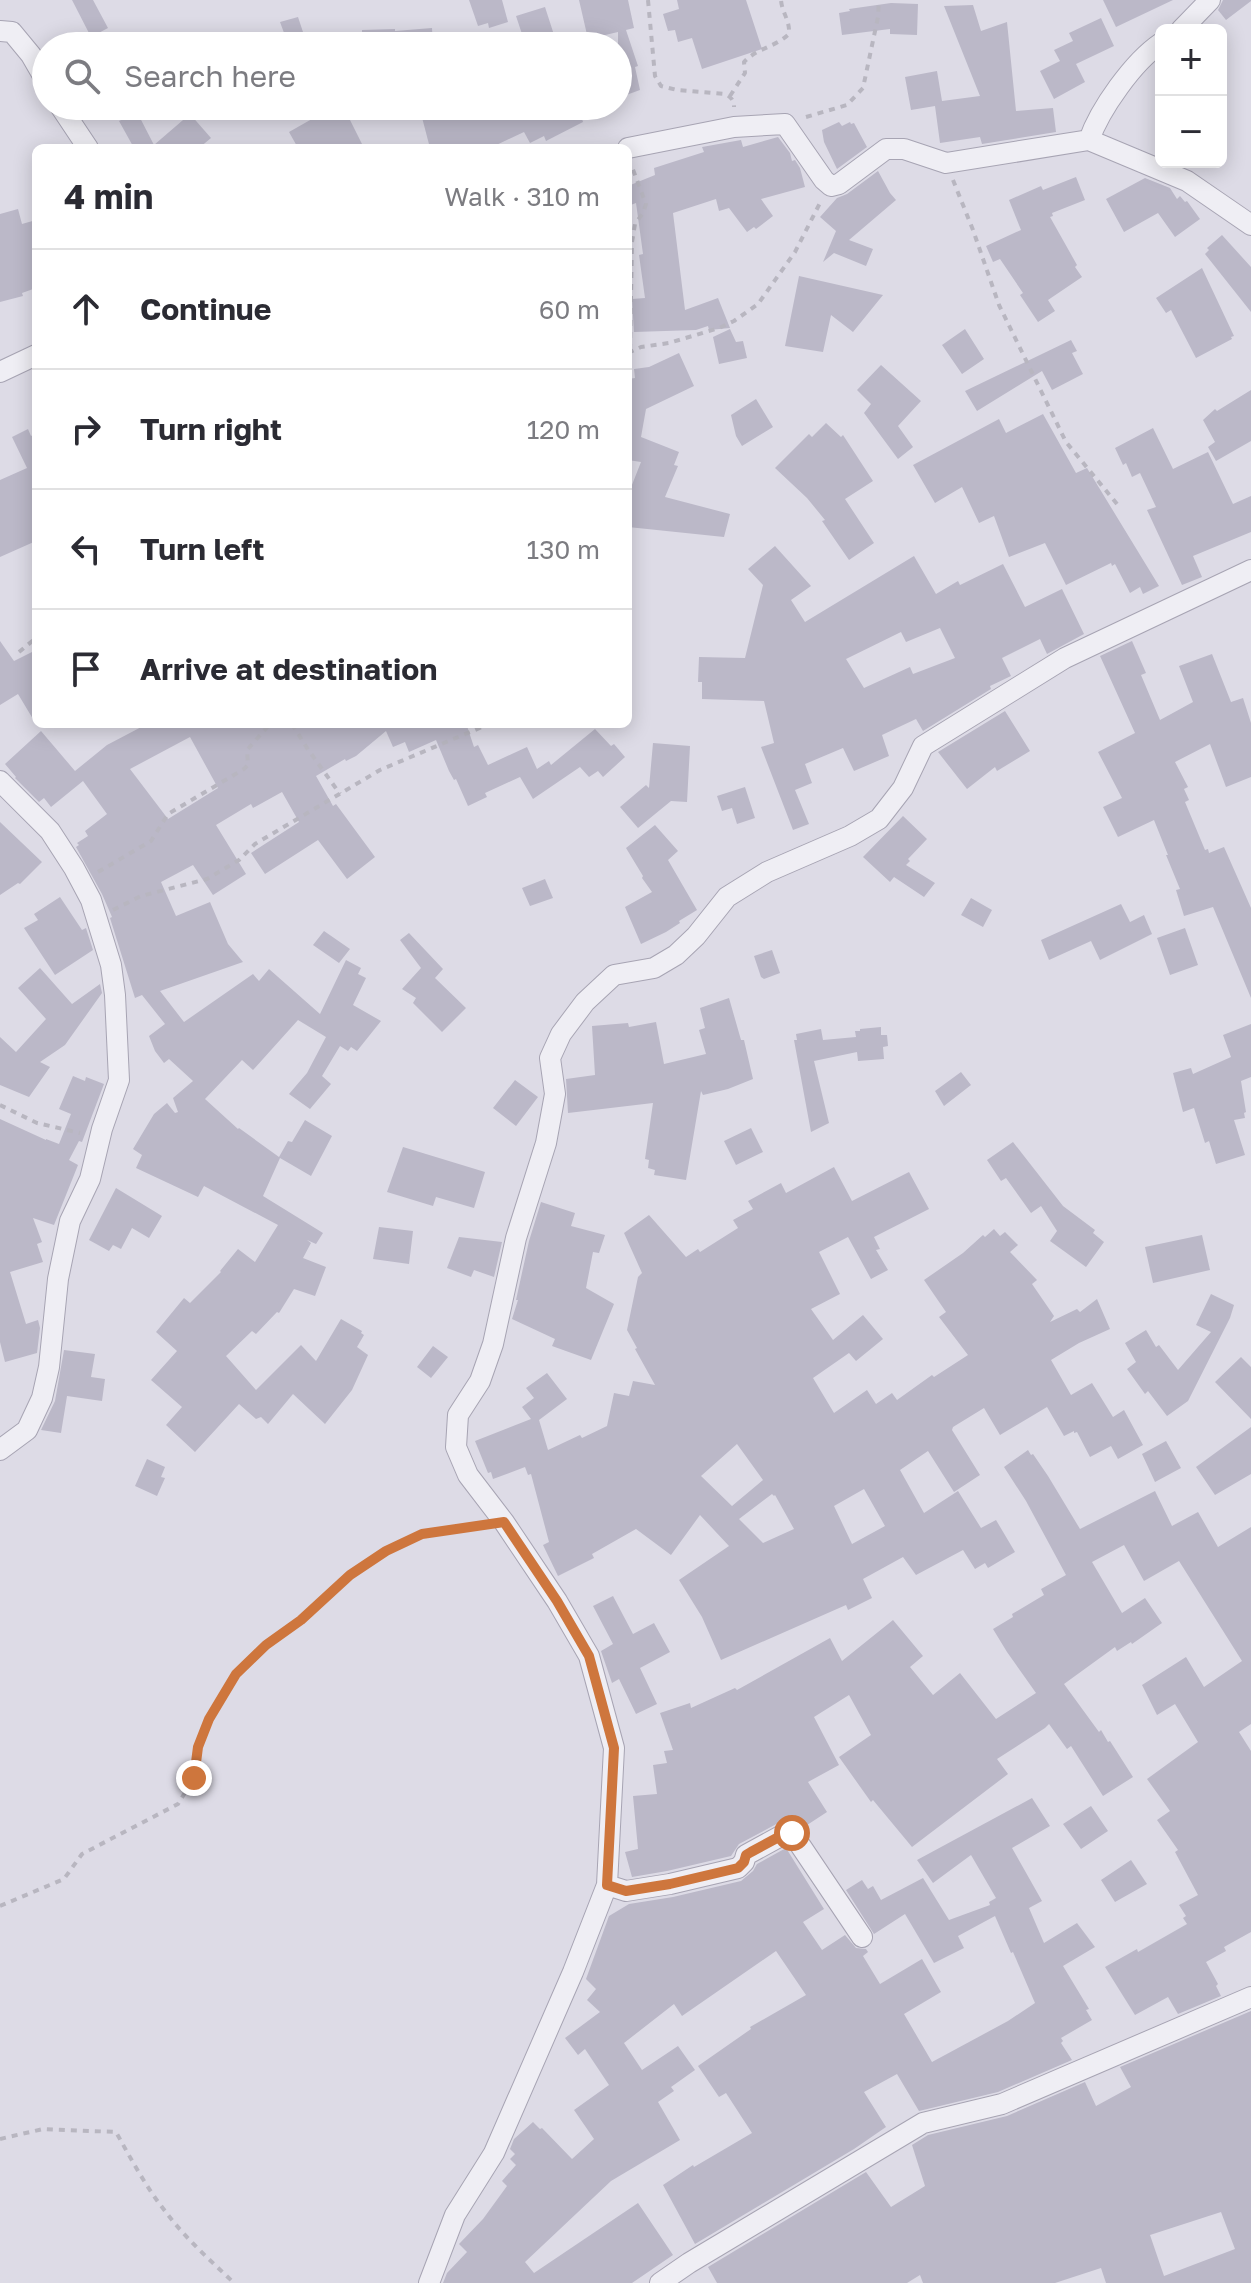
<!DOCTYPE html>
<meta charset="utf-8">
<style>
:root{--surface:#fff;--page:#f7f7f7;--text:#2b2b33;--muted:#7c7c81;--line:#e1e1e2}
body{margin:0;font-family:"Golos Text",sans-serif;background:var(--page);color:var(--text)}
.controls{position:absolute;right:24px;top:24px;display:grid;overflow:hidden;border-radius:12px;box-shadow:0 4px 20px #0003}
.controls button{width:72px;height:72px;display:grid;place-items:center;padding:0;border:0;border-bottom:2px solid var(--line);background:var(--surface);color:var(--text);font:40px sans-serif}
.stop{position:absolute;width:24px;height:24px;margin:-18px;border:6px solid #ce763d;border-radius:50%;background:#fff}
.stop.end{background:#ce763d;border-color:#fff;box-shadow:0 2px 8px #0008}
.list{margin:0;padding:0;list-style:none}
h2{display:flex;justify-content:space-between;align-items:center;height:104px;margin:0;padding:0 32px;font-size:34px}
h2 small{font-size:26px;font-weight:400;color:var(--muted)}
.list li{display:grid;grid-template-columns:52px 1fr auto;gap:24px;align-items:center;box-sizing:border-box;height:120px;padding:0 32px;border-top:2px solid var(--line)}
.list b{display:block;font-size:30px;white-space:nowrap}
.list em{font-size:26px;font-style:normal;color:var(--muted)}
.icon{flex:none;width:44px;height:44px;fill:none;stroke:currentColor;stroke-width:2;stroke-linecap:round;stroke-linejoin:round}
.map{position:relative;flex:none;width:1251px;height:2283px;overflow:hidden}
.search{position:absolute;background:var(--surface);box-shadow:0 4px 20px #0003;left:32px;top:32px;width:600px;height:88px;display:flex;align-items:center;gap:20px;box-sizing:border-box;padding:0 28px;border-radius:44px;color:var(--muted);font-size:30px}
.panel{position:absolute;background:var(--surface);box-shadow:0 4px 20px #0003;left:32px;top:144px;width:600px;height:584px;border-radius:12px}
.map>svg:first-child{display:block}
.building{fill:#bbb8c8;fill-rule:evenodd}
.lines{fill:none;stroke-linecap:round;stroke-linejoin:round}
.minor-casing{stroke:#a7a4b3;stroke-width:22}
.path{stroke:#b8b6c0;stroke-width:4;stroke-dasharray:6 6;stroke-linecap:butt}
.minor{stroke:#efeef4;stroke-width:20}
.route{stroke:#ce763d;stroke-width:10}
</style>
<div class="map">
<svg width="1251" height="2283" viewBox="0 0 1251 2283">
<rect width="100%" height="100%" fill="#dddbe6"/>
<path class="building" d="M72,0H93L108,28L91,37Z
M469,0H502L508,22L489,28L488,23L478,26Z
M579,0H628L634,28L626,30L638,66L635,67L640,90L618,98V32L588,39Z
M677,0H746L762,49L702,69L692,38L678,42L675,30L668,31L663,14L679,9Z
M1103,0H1173L1116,27Z
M1223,0H1251V1L1226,20L1218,10Z
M891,3L918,4L917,35L890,34V29L842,35L839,13L850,11L849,9Z
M973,5L981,31L1007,22L1016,111L1053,108L1056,132L982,144L980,137L940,143L935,106L911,110L905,77L937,71L942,101L980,96L944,6Z
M545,7L556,41L540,46H526L516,16Z
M298,17L304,35L287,41L280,22Z
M1101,18L1114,46L1076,64L1085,82L1054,99L1040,71L1060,61L1054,50L1073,41L1069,33Z
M432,28L433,46H362V30L395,29V31Z
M323,106H343L364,148H298L289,132L326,111Z
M419,106H578L583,122L546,141L544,136L530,143L524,132L490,148H430Z
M137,112L154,145L190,114L211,138L199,148H134L119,121Z
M839,122L842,126L850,122L851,124L854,123L867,147L837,169L824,142L822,130Z
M778,137L790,153L792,161L795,160L800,168L805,187L761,199L773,216L756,229L754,227L747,232L729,208L719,211L716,199L673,213L685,310L718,298L730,328L709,330L708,326L696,330L634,332L632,299L645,298L639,255L643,254L636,203L628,206V186L655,175L654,168L704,152L702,147L741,140L743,147Z
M878,171L890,193L896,200L849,240L873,249L866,266L834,253L823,262L836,231L820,217L837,198L847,194Z
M1076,177L1085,200L1052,213L1053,216L1050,217L1077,265L1075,267L1082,277L1048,300L1055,311L1038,322L1020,295L1023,293L1000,259L993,262L986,246L1021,230L1009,200L1041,186L1043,190Z
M1145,178L1170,188L1177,199L1180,196L1185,202L1187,201L1200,219L1175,237L1158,213L1124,232L1106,199Z
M18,209L22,224L36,220V288L22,293L23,296L0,302V214Z
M1222,235L1251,267V312L1205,254L1209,250L1207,248Z
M1202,268L1234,336L1231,337L1232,339L1196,358L1171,310L1166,313L1156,298Z
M799,276L883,295L853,332L831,315L823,352L785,346Z
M730,329L736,342L743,341L747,358L719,364L713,337Z
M965,329L984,359L962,374L942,345Z
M1071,340L1077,351L1072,353L1083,374L1052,390L1042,371L977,411L965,391Z
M679,353L694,386L646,409L641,437L679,452L674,465L678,466L665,497L730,514L724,537L628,527V495L641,462L628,460V379L635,378L634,369L649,367Z
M881,365L921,401L898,426L913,447L898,459L864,413L871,404L857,390Z
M1251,390V441L1216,461L1208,447L1215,442L1203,420L1215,409L1217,411Z
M756,399L773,427L742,446L736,436L731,415Z
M1043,414L1076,473L1087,468L1159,586L1143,594L1140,587L1130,593L1115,564L1112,566L1111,563L1066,585L1045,543L1009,557L994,516L979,523L962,487L935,503L913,465L999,419L1006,433Z
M826,423L841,437L843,435L873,481L845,499L874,543L849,560L822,521L825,520L807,498L775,468L809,434L812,437Z
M1153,428L1173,469L1208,452L1233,504L1251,496V532L1193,556L1202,577L1182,585L1147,510L1156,507L1140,473L1132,477L1126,463L1123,465L1115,448Z
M28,429L31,436L36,433V541L0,557V480L27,468L12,437Z
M775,546L811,586L791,600L805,622L914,556L936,594L958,581L960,585L1003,564L1025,607L1062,589L1084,634L1047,654L1040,639L1002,658L1011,676L990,686L991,689L923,731L916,719L882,735L889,756L854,771L843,748L805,764L812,783L795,790L809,824L793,830L761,747L774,743L764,701L702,699V682H698L699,657L745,658L763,585L748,569ZM940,628L955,658L913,674L910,667L864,688L846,659L901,632L906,642Z
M0,641L14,661L36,650V724L18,694L0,705Z
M1132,641L1146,673L1141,675L1160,720L1193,702L1179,666L1212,654L1231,702L1243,698L1251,723V777L1226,787L1210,744L1175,762L1188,787L1184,789L1189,800L1185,802L1205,850L1208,849L1209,853L1224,847L1251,908V998L1213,907L1184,916L1176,890L1180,889L1166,855H1168L1154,820L1118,837L1103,807L1122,798L1098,752L1135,733L1100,656Z
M1005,711L1030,751L997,771L995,767L967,789L938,752Z
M147,724H472L467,726L474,747L478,745L488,765L527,747L537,769L549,761L551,765L595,729L611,746L614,744L625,757L603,777L598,771L589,777L580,767L533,799L520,777L485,793L487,797L468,806L456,779L454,780L449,771L436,740L409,752L405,742L393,747L386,731L356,756L346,761L345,759L316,776L333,806L336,804L375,857L347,879L318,840L265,874L251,853L299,822L282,792L253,808L251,804L216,825L246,874L213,895L193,865L161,882L176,916L210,902L228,944L243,962L160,991L184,1022L253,974L259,981L269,969L320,1014L346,960L361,968L358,974L366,978L353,1005L381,1021L357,1051L351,1047L348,1051L340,1046L322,1076L331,1084L310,1109L289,1094L307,1073L326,1037L298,1020L253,1070L242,1060L205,1099L238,1129L239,1128L279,1157L288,1141L292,1142L305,1120L332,1136L311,1176L280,1158L263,1196L323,1233L316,1244L307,1240L311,1243L303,1258L326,1267L315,1296L294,1289L279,1313L277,1312L256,1334L252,1331L226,1356L256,1390L301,1345L316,1361L341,1319L362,1331L361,1333L364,1335L357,1347L368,1355L352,1390L325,1424L293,1394L268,1424L261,1417L256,1419L239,1404L195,1452L166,1425L182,1407L151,1380L177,1351L156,1332L184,1298L190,1303L221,1272L220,1271L238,1249L255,1262L278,1225L204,1186L198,1197L136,1168L142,1155L133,1149L154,1114L167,1103L175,1113L178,1112L173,1098L193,1081L169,1059L164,1063L155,1051L149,1036L165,1024L142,995L135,998L110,918L112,917L102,894L76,847L79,845L77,843L88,836L85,831L107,814L83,781L51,807L44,798L39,802L15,778L16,777L5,764L41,731L75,771L107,745ZM190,737L218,788L168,819L130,769Z
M653,743L690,746L687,802L671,801L638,828L620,807L646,785L649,788Z
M745,787L755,818L737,824L732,808L722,811L717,796Z
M903,816L927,839L908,859L910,861L906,865L935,883L924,897L894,877L890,882L863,857Z
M0,822L42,862L20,884L18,883L0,895Z
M655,825L678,851L668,860L697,910L679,921L680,923L666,932L641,944L625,907L652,892L642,878L643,876L626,848Z
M545,879L553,898L530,906L522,888Z
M60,897L82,930L86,928L93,950L55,975L24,928L38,920L34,914Z
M971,898L992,910L983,927L961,915Z
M1121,904L1130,922L1144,915L1152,934L1100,960L1091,941L1049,960L1041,940Z
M1185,928L1198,965L1170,975L1157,938Z
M324,931L350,949L339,963L313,945Z
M409,933L443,969L435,978L466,1008L442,1032L413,1003L416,998L402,989L421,968L400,940Z
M772,950L780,973L764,979L761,977L754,956Z
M40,968L72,1004L100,984L102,993L65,1045L40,1062L50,1067L29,1097L0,1085V1037L16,1052L46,1019L18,988Z
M729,998L741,1040H744L753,1079L728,1089L703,1095L701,1091L686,1180L654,1175L655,1170L648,1168L649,1160L645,1159L653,1103L568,1113L566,1079L595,1075L592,1026L628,1023L629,1027L656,1022L664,1064L706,1054L699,1030L705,1028L700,1008Z
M1251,1024V1077L1241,1081L1246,1112L1244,1113L1245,1118L1234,1120L1245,1155L1216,1164L1209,1141L1205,1143L1194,1108L1183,1112L1173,1073L1191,1068L1193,1074L1231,1057L1223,1035Z
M881,1027V1035H887L888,1046L883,1047L884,1059L858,1061L857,1052L814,1061L829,1123L811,1132L794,1040H797L796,1034L821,1029L823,1040L856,1037L855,1031H860V1029Z
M961,1072L971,1085L944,1106L935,1091Z
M73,1076L85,1081L86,1077L104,1084L82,1142L79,1141L69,1160L78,1165L54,1225L33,1218L42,1242L37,1244L43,1262L10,1272L26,1324L38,1320L40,1328L37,1353L5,1362L0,1342V1119L46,1140V1139L59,1144L71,1114L59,1109Z
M515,1080L538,1097L516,1126L493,1108Z
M751,1128L763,1152L736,1165L724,1141Z
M1013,1142L1063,1206L1095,1230L1093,1233L1104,1242L1086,1267L1050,1241L1057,1231L1041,1206L1031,1213L1006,1178L1001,1181L987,1160Z
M403,1147L485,1172L474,1208L436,1197L433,1206L387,1192Z
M834,1167L852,1201L909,1172L929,1209L874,1237L880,1249L876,1250L888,1270L871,1279L848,1237L819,1252L840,1294L811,1309L833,1340L863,1315L883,1339L856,1361L849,1353L813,1378L834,1413L867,1390L876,1404L892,1393L897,1400L932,1375L934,1377L968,1355L939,1317L946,1312L924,1280L963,1253L983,1235L985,1237L994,1229L1000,1236L1005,1232L1018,1245L1010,1252L1037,1280L1032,1284L1054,1316L1050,1322L1077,1309L1080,1312L1097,1299L1110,1329L1079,1343L1051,1360L1071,1395L1092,1383L1113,1417L1124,1410L1143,1445L1118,1459L1111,1446L1090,1457L1077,1432L1074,1433V1431L1064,1436L1047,1407L1000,1435L984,1408L953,1427L952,1430L980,1475L954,1492L928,1451L900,1470L924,1513L958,1491L981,1528L996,1520L1015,1552L988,1568L985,1563L975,1569L963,1550L916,1575L903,1557L863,1579L872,1598L848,1610L846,1605L721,1660L702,1617L679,1580L729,1546L700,1515L671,1555L636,1529L592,1554L594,1558L558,1576L543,1545L549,1542L531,1474L528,1475L525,1467L493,1479L491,1472L488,1473L475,1441L531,1419L522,1407L534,1398L526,1388L547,1373L567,1399L539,1420L548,1450L580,1435L582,1438L607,1426L614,1393L629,1396L633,1381L655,1385L635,1349L637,1348L627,1330L638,1277L642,1273L624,1233L649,1215L686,1257L698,1249L700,1252L738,1228L733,1220L753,1209L748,1201L781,1183L786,1193ZM737,1444L763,1480L732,1506L701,1476ZM864,1489L885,1526L852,1544L834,1506ZM772,1494L774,1496L775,1495L794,1529L763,1543L739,1519Z
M116,1188L162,1216L149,1238L132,1228L121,1249L113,1245L109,1251L89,1240Z
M541,1202L575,1213L571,1226L605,1235L599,1253L593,1252L586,1288L614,1304L591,1360L552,1346L555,1339L512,1319L518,1300H516L529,1241Z
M379,1227L413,1231L409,1264L373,1259Z
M1202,1235L1210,1270L1153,1283L1145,1247Z
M459,1237L502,1242L494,1277L474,1270L471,1277L447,1268Z
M1211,1294L1234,1305L1230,1318L1188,1401L1167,1416L1148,1391L1145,1394L1127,1369L1136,1362L1125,1343L1146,1330L1156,1347L1159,1345L1178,1370L1211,1332L1196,1325Z
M433,1346L448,1357L431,1378L417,1367Z
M64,1350L95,1354L91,1377L105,1379L102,1401L67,1396L61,1433L41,1430L55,1401Z
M1241,1357L1251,1367V1419L1215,1382Z
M1251,1427V1474L1215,1495L1196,1467Z
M1166,1441L1181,1468L1155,1482L1142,1454Z
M1028,1450L1031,1455L1033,1454L1048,1476L1080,1529L1155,1491L1172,1526L1198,1512L1218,1547L1251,1527V1724L1239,1732L1251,1751V1932L1224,1947L1226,1951L1206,1962L1218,1984L1216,1986L1221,1996L1178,2014L1168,1997L1135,2015L1105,1967L1137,1949L1138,1952L1187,1924L1183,1918L1186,1916L1179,1905L1198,1895L1175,1852L1178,1850L1157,1820L1170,1811L1147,1779L1198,1742L1175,1704L1157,1715L1142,1685L1186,1657L1204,1687L1242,1661L1179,1561L1144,1581L1124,1545L1092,1562L1122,1613L1145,1598L1162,1623L1132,1644L1131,1642L1117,1651L1115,1647L1064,1684L1099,1732L1101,1730L1108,1742L1110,1741L1133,1777L1103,1796L1071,1746L1067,1749L1049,1724L1045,1728L997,1759L1008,1774L912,1847L873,1800L871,1802L839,1757L871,1735L849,1695L814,1717L839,1765L808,1782L827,1812L804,1827L795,1820L782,1821L739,1844L731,1856L667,1871L632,1877L625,1852L638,1849L633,1796L657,1794L653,1765L667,1763L664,1751L673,1750L660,1713L690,1703L691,1708L735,1688L737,1690L830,1638L842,1661L893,1620L923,1656L910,1667L933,1695L960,1673L996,1719L1036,1693L1007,1652L993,1629L1013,1617L1012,1614L1044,1595L1041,1589L1066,1575L1026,1501L1004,1467Z
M147,1459L165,1467L161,1477L165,1478L157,1496L135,1486Z
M613,1596L633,1634L654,1623L670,1652L640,1668L657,1704L636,1714L619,1679L612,1683L601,1651L613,1644L593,1606Z
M1032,1798L1050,1826L1012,1848L1042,1901L1029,1908L1044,1943L1077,1923L1095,1947L1063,1966L1089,2009L1086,2010L1092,2020L1061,2038L1063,2041L1061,2043L1072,2060L998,2092L919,2111L897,2074L864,2092L886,2127L854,2149L695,2244L663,2185L693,2165L694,2167L752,2133L726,2093L719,2097L698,2066L751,2029L750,2027L806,1995L776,1951L682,2016L674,2004L624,2043L642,2070L678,2046L695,2070L671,2087L674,2091L658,2102L680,2140L611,2181L525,2262L534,2273L638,2203L673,2255L632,2283H443L447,2273L467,2252L459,2244L483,2219L507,2186L502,2181L516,2165L510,2159L515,2154L510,2149L514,2139L533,2122L540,2129L542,2128L572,2159L594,2139L574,2110L609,2085L585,2049L578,2055L565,2038L600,2012L587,2000L596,1989L586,1979L609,1916L629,1904L673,1897L741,1881L753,1871L757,1864L786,1848L824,1909L803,1922L822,1950L845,1935L856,1948L866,1949L868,1952L863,1956L880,1984L922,1959L941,1992L904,2014L932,2062L1008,2021L1035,2003L1013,1952L1011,1953L995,1916L958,1936L964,1948L934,1963L905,1914L874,1934L846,1890L862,1880L868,1889L873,1886L881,1900L923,1878L949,1920L990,1905L989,1902L996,1898L971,1855L933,1883L917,1860Z
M1091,1806L1108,1831L1081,1849L1063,1824Z
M1131,1860L1147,1884L1115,1902L1101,1880Z
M1251,2011V2283H1106L1101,2268L1055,2283H923L920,2275L907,2283H717L708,2267L866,2172L891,2207L925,2186L912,2145L928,2135L1007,2116L1085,2082L1096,2106L1131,2087L1120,2067ZM1221,2212L1235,2249L1164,2276L1150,2235Z"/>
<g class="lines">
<defs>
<path id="minor" d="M1181,30L1210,0
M0,31L12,32L31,55L46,81
M60,106L88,148
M1089,140C1100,109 1133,62 1161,43
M628,148L734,127L785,124L824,180L831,186L839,184L886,149H904L946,163L1089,140L1187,181L1251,225
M0,372L36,355
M0,781L50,831L74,868L91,900L111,965L115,995L119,1080L102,1129L90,1179L70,1221L58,1279L49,1367L42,1398L27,1430L0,1450
M607,1885L626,1891L670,1884L738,1868L744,1862L746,1855L788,1832L792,1833L862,1937
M429,2283L455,2215L494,2153L573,1972L607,1885L614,1748L589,1656L557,1601L504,1522L468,1475L456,1447L458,1415L480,1381L493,1344L516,1238L546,1143L555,1094L550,1058L561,1034L585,1002L614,975L654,968L676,955L696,936L727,897L767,872L850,836L879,819L903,788L923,746L1065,658L1251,570
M660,2283L689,2263L923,2123L1002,2104L1251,1997"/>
</defs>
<use href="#minor" class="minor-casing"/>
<path class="path" d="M648,0L655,76L661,86L677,90L725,94C731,97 734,100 734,107
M730,96L745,73L744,62C757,48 774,48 789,34C790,20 782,13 781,0
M806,117L847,105L863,88L878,17L879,0
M953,180L973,230L999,305L1066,442L1117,504
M630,350L632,242L635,224L643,213L646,204L632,167
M628,353L641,347L669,343L719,328L734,321L758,304L795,252L821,201
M19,652L36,638
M292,724L307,748L340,794
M98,872L151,841L168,814L244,769L248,765L247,750L270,724
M113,910L141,896L207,879L239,860L255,844L380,770L489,724
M0,1105L37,1123L80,1133
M0,1906L64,1879L82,1854L178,1804L194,1778L198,1747L209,1719L236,1674L266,1645L301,1620L350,1575L386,1551L422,1534L482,1525
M0,2139L43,2129L116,2132C131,2159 146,2187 165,2211C185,2238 210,2260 234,2283"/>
<use href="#minor" class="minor"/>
</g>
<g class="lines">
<path class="route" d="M194,1778L198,1747L209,1719L236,1674L266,1645L301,1620L350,1575L386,1551L422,1534L504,1522L557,1601L589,1656L614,1748L607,1885L626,1891L670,1884L738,1868L744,1862L746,1855L751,1852L788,1832L792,1833"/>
</g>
</svg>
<div class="controls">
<button>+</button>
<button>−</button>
</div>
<div class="stop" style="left:792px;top:1833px"></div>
<div class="stop end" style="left:194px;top:1778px"></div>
<div class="search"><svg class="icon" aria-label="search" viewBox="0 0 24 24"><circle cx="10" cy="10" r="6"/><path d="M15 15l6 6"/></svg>Search here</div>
<section class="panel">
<h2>4 min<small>Walk · 310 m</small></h2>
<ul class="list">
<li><svg class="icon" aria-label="ahead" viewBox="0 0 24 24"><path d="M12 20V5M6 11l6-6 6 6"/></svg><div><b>Continue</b></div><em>60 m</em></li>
<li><svg class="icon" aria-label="right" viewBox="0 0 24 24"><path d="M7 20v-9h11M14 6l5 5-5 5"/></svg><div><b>Turn right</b></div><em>120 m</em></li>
<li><svg class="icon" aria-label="left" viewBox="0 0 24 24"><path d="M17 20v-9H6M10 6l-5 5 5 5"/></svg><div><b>Turn left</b></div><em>130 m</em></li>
<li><svg class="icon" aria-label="arrive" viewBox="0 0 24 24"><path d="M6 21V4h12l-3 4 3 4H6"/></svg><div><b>Arrive at destination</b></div></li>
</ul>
</section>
</div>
